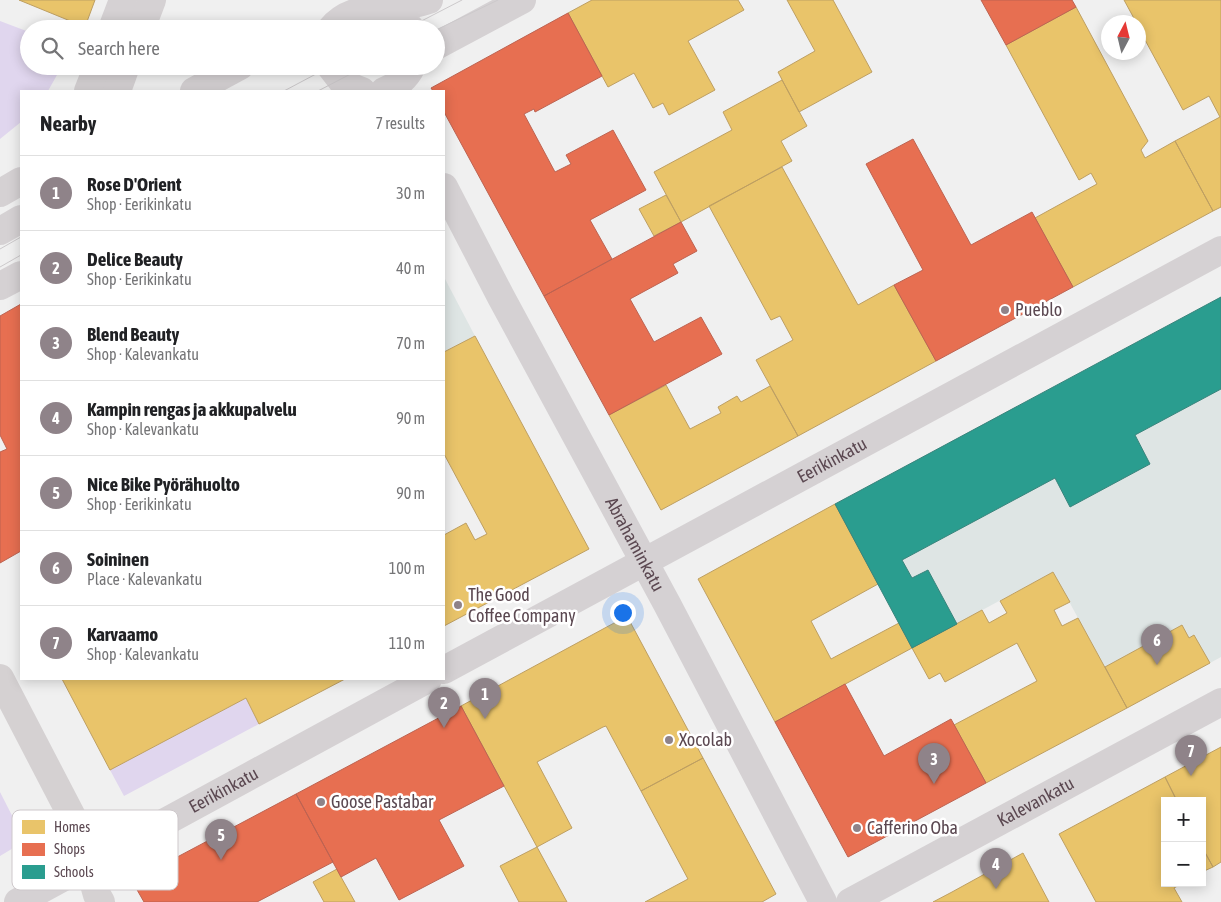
<!DOCTYPE html>
<meta charset="utf-8">
<style>
:root{--surface:#fff;--page:#f2f2f2;--text:#202124;--muted:#757577;--line:#e0e0e0;--accent:#8f8389}
body{margin:0;font-family:"Asap Condensed",sans-serif;background:var(--page);color:var(--text)}
.controls{position:absolute;right:15px;bottom:15px;display:grid;overflow:hidden;border-radius:0px;box-shadow:0 2px 12px #0003}
.controls button{width:45px;height:45px;display:grid;place-items:center;padding:0;border:0;border-bottom:1px solid var(--line);background:var(--surface);color:var(--text);font:25px sans-serif}
.compass{position:absolute;left:1101px;top:15px;width:45px;height:45px;border-radius:50%;background:var(--surface);box-shadow:0 2px 12px #0003;rotate:7deg}
.you{position:absolute;left:622px;top:612px;width:18px;height:18px;margin:-12px;border:4px solid #fff;border-radius:50%;background:#1a73e8;box-shadow:0 0 0 8px #1a73e833}
.badge{display:grid;place-items:center;width:32px;height:32px;border-radius:50%;background:var(--accent);color:#fff;font-size:16px;font-weight:700}
.pin{position:absolute;translate:-50% -41px;filter:drop-shadow(0 1px 2px #0008)}
.pin::after{content:'';position:absolute;top:26px;width:18px;height:15px;background:inherit;clip-path:polygon(0 0,100% 0,50% 100%)}
.list{margin:0;padding:0;list-style:none}
h2{display:flex;justify-content:space-between;align-items:center;height:65px;margin:0;padding:0 20px;font-size:21px}
h2 small{font-size:16px;font-weight:400;color:var(--muted)}
.list li{display:grid;grid-template-columns:32px 1fr auto;gap:15px;align-items:center;box-sizing:border-box;height:75px;padding:0 20px;border-top:1px solid var(--line)}
.list b{display:block;font-size:19px;white-space:nowrap}
.list p{margin:0;font-size:16px;white-space:nowrap;color:var(--muted)}
.list em{font-size:16px;font-style:normal;color:var(--muted)}
.icon{flex:none;width:28px;height:28px;fill:none;stroke:currentColor;stroke-width:2;stroke-linecap:round;stroke-linejoin:round}
.map{position:relative;flex:none;width:1221px;height:902px;overflow:hidden}
.search{position:absolute;background:var(--surface);box-shadow:0 2px 12px #0003;left:20px;top:20px;width:425px;height:55px;display:flex;align-items:center;gap:12px;box-sizing:border-box;padding:0 18px;border-radius:28px;color:var(--muted);font-size:19px}
.panel{position:absolute;background:var(--surface);box-shadow:0 2px 12px #0003;left:20px;top:90px;width:425px;height:590px;border-radius:0px}
.map>svg:first-child{display:block}
.commercial{fill:#dee5e4}
.green{fill:#e0d6ee}
.homes{fill:#e9c46a;stroke:#be9f62}
.shops{fill:#e76f51;stroke:#bd6351}
.schools{fill:#2a9d8f;stroke:#39847c}
.lines{fill:none;stroke-linecap:round;stroke-linejoin:round}
.minor{stroke:#d5d1d3;stroke-width:28}
.tertiary{stroke:#d5d1d3;stroke-width:28}
.secondary{stroke:#d5d1d2;stroke-width:28}
.tram{stroke:#ccc9cb;stroke-width:1}
.poi-dot{fill:#8f8389;stroke:#fff;stroke-width:2}
.labels{text-anchor:middle;stroke-width:5;stroke-linejoin:round;paint-order:stroke}
.poi-label{font-size:18px;fill:#5b4851;stroke:#fff;text-anchor:start}
.street-label{font-size:18px;fill:#5b4851;stroke:#fff}
.key{fill:#fff;stroke:#cec8cb;stroke-width:1}
.key-label{font-size:14px;fill:#5b4851}
</style>
<div class="map">
<svg width="1221" height="902" viewBox="0 0 1221 902">
<rect width="100%" height="100%" fill="#f0f0f0"/>
<path class="commercial" d="M444,277L475,336L444,352Z
M1221,297V657L1127,708L1053,572L912,648L835,504Z"/>
<path class="green" d="M0,21L29,32V66H62L48,91H21V122L0,139Z
M246,698L259,724L124,796L110,770Z
M0,792L25,841L0,856Z"/>
<path class="homes" d="M19,0H95L85,27Z
M592,0H738L744,10L688,41L715,90L669,115L663,103L653,108L634,73L608,87L568,13Z
M787,0H833L872,72L799,112L778,72L815,51Z
M1124,0H1221V207L1213,211L1175,141L1220,117L1209,96L1183,110L1138,27V22H1136Z
M1076,7L1148,141L1141,150L1145,158L1175,141L1213,211L1073,287L1035,218L1097,184L1091,173L1079,180L1006,45Z
M782,80L807,126L781,141L792,161L681,222L654,172L732,130L723,112Z
M782,167L858,305L894,285L936,361L798,436L756,360L793,340L780,316L771,320L709,206Z
M666,195L681,222L654,236L639,209Z
M475,336L589,549L444,626V535L466,523L475,540L487,534L444,454V352Z
M666,385L690,429L721,413L718,407L737,396L741,402L770,386L798,436L661,510L609,415Z
M835,504L878,584L811,621L831,659L899,623L912,648L775,722L698,579Z
M1053,572L1070,602L1054,610L1062,626L1078,618L1127,708L986,783L954,725L1037,681L1017,643L945,682L940,673L929,679L912,648L982,610L989,623L1007,613L1000,601Z
M627,616L703,758L641,791L606,726L603,727L537,762L572,828L537,847L461,706Z
M1182,625L1189,638L1194,635L1210,663L1127,708L1105,667Z
M62,679H345L259,724L246,698L110,770Z
M1221,747V862L1213,867L1202,847V801H1177L1165,777Z
M703,758L776,894L762,902H645L688,879L641,791Z
M1165,777L1177,801H1165V883H1183L1174,888L1182,902H1096L1059,834Z
M537,847L567,902H519L500,866Z
M1202,847L1213,867L1202,872Z
M1023,853L1049,902H933L952,892Z
M337,869L341,877L355,902H324L313,882Z"/>
<path class="shops" d="M981,0H1072L1076,7L1006,45Z
M568,13L602,76L535,112L534,109L524,114L555,172L571,164L566,155L613,130L646,190L590,220L612,259L544,296L444,112V91H433L431,88Z
M913,139L971,245L1032,212L1073,287L936,361L894,285L923,270L866,164Z
M681,222L697,251L673,264L678,273L630,299L654,342L701,317L722,354L609,415L544,296Z
M21,304V551L0,563V452L7,449L0,435V316Z
M845,684L884,756L951,719L986,783L848,857L775,722Z
M461,706L504,786L439,820L464,866L399,900L376,858L341,877L296,794Z
M296,794L333,862L257,902H144L132,881Z"/>
<path class="schools" d="M1221,297V389L1135,435L1150,464L1070,507L1055,478L902,560L912,578L928,570L957,624L912,648L835,504Z"/>
<g class="lines">
<g class="minor">
<path d="M112,29L123,0"/>
<path d="M141,29L152,0"/>
<path d="M88,91L98,66"/>
<path d="M117,91L126,66"/>
<path id="s1" d="M444,187L501,297L667,604L823,902"/>
<path d="M0,231L21,219"/>
<path id="s2" d="M444,670L1221,250"/>
<path id="s3" d="M18,902L428,679"/>
<path id="s4" d="M850,902L1221,702"/>
</g>
<path class="tertiary" d="M377,4L397,12L411,29
M331,29C354,0 395,13 429,0
M436,46L522,0
M330,66L344,84L362,91
M194,91L240,66
M384,91C397,86 406,78 412,66
M0,193L21,181
M0,286L21,275"/>
<path class="secondary" d="M0,678L78,828L97,895L101,902"/>
<path class="tram" d="M406,29L462,0
M436,30L498,0
M284,91L331,66
M318,91L366,66
M0,249L21,237
M0,267L21,255"/>
</g>
<g class="poi-dot">
<circle cx="1005" cy="310" r="5"/>
<circle cx="458" cy="605" r="5"/>
<circle cx="669" cy="740" r="5"/>
<circle cx="321" cy="802" r="5"/>
<circle cx="857" cy="828" r="5"/>
</g>
<g class="labels">
<g class="poi-label">
<text x="1015" y="316">Pueblo</text>
<text x="468" y="601">The Good<tspan x="468" dy="21">Coffee Company</tspan></text>
<text x="679" y="746">Xocolab</text>
<text x="331" y="808">Goose Pastabar</text>
<text x="867" y="834">Cafferino Oba</text>
</g>
<g class="street-label">
<text dy="6" stroke="none"><textPath href="#s2" startOffset="441">Eerikinkatu</textPath></text>
<text dy="6" stroke="none"><textPath href="#s1" startOffset="405">Abrahaminkatu</textPath></text>
<text dy="6" stroke="none"><textPath href="#s3" startOffset="234">Eerikinkatu</textPath></text>
<text dy="6" stroke="none"><textPath href="#s4" startOffset="211">Kalevankatu</textPath></text>
</g>
</g>
<rect x="12" y="810" width="166" height="80" rx="8" class="key"/>
<rect x="22" y="820" width="23" height="14" fill="#e9c46a"/>
<rect x="22" y="843" width="23" height="13" fill="#e76f51"/>
<rect x="22" y="865" width="23" height="14" fill="#2a9d8f"/>
<g class="key-label">
<text x="54" y="832">Homes</text>
<text x="54" y="854">Shops</text>
<text x="54" y="877">Schools</text>
</g>
</svg>
<div class="controls">
<button>+</button>
<button>−</button>
</div>
<svg class="compass" viewBox="-18 -18 36 36"><path d="M0-13l5 13h-10z" fill="#e53935"/><path d="M0 13l5-13h-10z" fill="#757577"/></svg>
<div class="you"></div>
<div class="pin badge" style="left:485px;top:719px">1</div>
<div class="pin badge" style="left:444px;top:728px">2</div>
<div class="pin badge" style="left:934px;top:784px">3</div>
<div class="pin badge" style="left:996px;top:889px">4</div>
<div class="pin badge" style="left:221px;top:860px">5</div>
<div class="pin badge" style="left:1157px;top:665px">6</div>
<div class="pin badge" style="left:1191px;top:776px">7</div>
<div class="search"><svg class="icon" aria-label="search" viewBox="0 0 24 24"><circle cx="10" cy="10" r="6"/><path d="M15 15l6 6"/></svg>Search here</div>
<section class="panel">
<h2>Nearby<small>7 results</small></h2>
<ul class="list">
<li><span class="badge">1</span><div><b>Rose D'Orient</b><p>Shop · Eerikinkatu</p></div><em>30 m</em></li>
<li><span class="badge">2</span><div><b>Delice Beauty</b><p>Shop · Eerikinkatu</p></div><em>40 m</em></li>
<li><span class="badge">3</span><div><b>Blend Beauty</b><p>Shop · Kalevankatu</p></div><em>70 m</em></li>
<li><span class="badge">4</span><div><b>Kampin rengas ja akkupalvelu</b><p>Shop · Kalevankatu</p></div><em>90 m</em></li>
<li><span class="badge">5</span><div><b>Nice Bike Pyörähuolto</b><p>Shop · Eerikinkatu</p></div><em>90 m</em></li>
<li><span class="badge">6</span><div><b>Soininen</b><p>Place · Kalevankatu</p></div><em>100 m</em></li>
<li><span class="badge">7</span><div><b>Karvaamo</b><p>Shop · Kalevankatu</p></div><em>110 m</em></li>
</ul>
</section>
</div>
